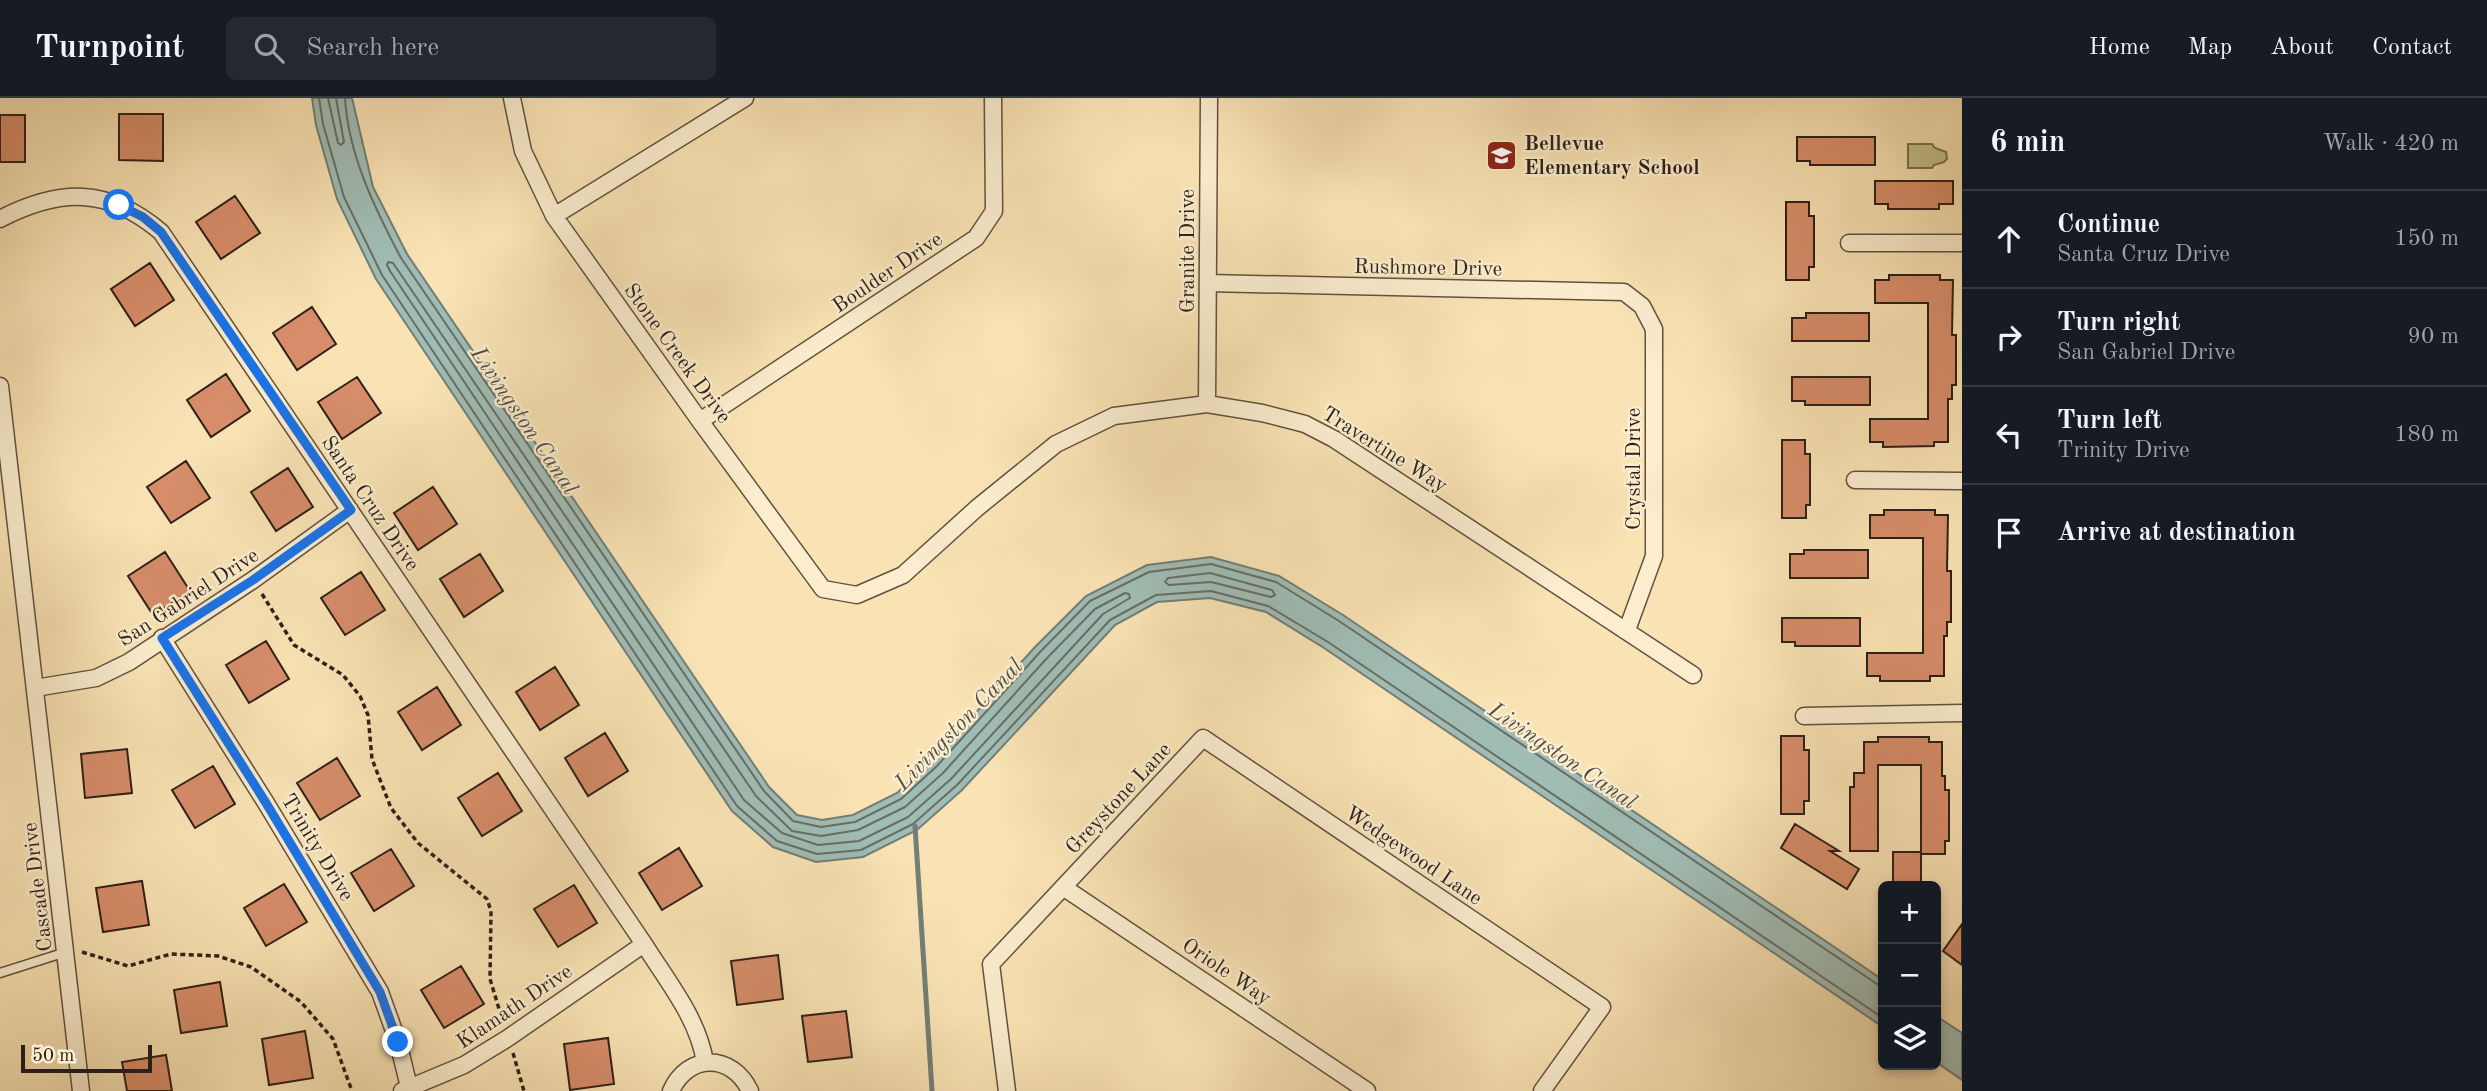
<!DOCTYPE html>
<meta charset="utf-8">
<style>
:root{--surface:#171b24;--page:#242831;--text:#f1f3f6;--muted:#9ea1a6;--line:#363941}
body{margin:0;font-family:"Old Standard TT",serif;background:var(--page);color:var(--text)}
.controls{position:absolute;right:21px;bottom:21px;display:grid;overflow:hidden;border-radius:10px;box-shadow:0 4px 10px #0003}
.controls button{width:63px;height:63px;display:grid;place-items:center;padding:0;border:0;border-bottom:2px solid var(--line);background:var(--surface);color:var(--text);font:35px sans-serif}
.scale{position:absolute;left:21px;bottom:18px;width:131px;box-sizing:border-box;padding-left:7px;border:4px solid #2e2019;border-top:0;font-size:19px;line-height:24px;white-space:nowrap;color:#2e2019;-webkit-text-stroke:5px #fbedce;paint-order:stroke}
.stop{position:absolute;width:21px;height:21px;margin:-16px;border:5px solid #1a73e8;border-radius:50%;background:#fff}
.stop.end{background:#1a73e8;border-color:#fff;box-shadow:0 2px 7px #0008}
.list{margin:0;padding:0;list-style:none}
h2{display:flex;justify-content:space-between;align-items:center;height:91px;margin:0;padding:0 28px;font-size:30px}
h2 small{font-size:23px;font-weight:400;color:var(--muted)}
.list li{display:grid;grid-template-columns:46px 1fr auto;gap:21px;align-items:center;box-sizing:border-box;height:98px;padding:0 28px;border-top:2px solid var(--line)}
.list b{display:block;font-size:26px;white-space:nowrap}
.list p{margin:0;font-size:23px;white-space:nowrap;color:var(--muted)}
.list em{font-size:23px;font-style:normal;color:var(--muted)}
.icon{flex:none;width:38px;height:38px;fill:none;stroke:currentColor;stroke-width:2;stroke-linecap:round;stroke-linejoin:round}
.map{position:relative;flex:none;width:1962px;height:993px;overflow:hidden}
header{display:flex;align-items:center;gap:42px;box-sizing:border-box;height:98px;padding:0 35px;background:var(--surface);border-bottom:2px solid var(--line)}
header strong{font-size:33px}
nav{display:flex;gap:38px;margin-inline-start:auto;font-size:24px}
.search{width:490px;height:63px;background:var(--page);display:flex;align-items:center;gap:18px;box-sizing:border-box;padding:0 24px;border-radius:10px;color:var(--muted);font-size:26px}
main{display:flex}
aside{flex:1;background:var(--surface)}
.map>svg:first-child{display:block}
.green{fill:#c5c188;stroke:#7a7050;stroke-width:2}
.water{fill:#a0bdb5;stroke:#727e77;stroke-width:2}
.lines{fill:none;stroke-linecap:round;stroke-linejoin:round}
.shore{stroke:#676e67;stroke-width:2}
.stream{stroke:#727e77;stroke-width:5}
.building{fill:#d78d6a;stroke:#2e2019;stroke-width:2}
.service-casing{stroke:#615140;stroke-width:11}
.minor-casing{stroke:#615140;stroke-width:19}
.path{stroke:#2e2019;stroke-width:3.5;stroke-dasharray:5 3.5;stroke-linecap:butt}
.service{stroke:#fbedce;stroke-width:8}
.minor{stroke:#fbedce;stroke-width:16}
.route{stroke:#1a73e8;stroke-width:9}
.labels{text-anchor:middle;stroke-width:5;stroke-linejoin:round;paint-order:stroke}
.poi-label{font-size:21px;font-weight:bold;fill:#2e2019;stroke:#fbedce;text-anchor:start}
.street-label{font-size:21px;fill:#2e2019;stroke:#fbedce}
.water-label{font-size:23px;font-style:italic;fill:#504f48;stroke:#fbedce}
</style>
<header>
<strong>Turnpoint</strong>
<div class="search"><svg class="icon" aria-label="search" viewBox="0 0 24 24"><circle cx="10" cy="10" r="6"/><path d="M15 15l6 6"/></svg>Search here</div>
<nav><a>Home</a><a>Map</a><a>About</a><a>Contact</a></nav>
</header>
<main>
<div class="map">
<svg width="1962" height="993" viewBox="0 0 1962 993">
<rect width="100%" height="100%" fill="#f9e3b4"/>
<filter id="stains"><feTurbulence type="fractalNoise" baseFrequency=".00286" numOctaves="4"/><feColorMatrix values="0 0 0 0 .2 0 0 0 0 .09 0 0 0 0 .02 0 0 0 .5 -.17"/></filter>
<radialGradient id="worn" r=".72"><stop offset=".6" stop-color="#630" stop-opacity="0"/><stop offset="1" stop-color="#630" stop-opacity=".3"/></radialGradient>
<path class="green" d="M1908,46H1932L1935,50L1946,54L1947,61L1944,64L1934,67L1932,70H1908Z"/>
<path class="water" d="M312,0H352L373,89L407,156L769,689L797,717L822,722L853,717L897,695L932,663L1036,548L1086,498L1147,467L1211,459L1279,478L1343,517L1883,882V929L1324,550L1266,514L1210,500L1157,504L1115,527L962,692L917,732L863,759L816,764L773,749L732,713L376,181L337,101L316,27Z
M1936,918L1962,935V982L1936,964Z"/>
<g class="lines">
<path class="shore" d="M319,0L323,26L344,99L382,177L737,708L777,743L817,756L861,752L913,726L957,687L1110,522L1156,497L1211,493L1268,508L1328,544L1883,920
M328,0L338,45L341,47L344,44L336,0
M345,0C348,56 375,111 401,160L764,693L793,723L821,729L855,724L901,701L937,668L1041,553L1090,503L1149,474L1211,466L1276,484L1339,523L1877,886L1883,888
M388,164L393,165L756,698L792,733L821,738L858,732L905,709L943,675L1048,559L1095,511L1125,495L1129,496L1130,500L1103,516L951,681L908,719L859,743L818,747L782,735L744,702L390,173L387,167Z
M1210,475L1272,492L1275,497L1271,499L1211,484L1169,487L1165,484L1168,480Z"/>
<path class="stream" d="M915,728L932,993"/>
</g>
<path class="building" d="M119,16H163V63L119,62Z
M0,17H25V64H0Z
M1797,39H1875V67H1810V63H1797Z
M1875,83H1953V106H1939V111H1888V106H1875Z
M235,98L260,135L221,161L196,124Z
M1786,104H1809V118H1814V169H1809V182H1786Z
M150,165L174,202L135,228L111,191Z
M1889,177H1940V182H1953L1952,237H1956V287H1952V301H1948V344H1934V348L1883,349V344H1870V321H1928V205H1875V182H1889Z
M312,209L336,246L297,272L273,235Z
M1806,215H1869V243H1792V220H1806Z
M226,276L250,313L211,339L187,302Z
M357,279L381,315L342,341L318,304Z
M1792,279H1870V307H1805V303H1792Z
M1782,342H1805V356H1810V407H1806V420H1782Z
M186,363L210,400L171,425L147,389Z
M288,370L313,409L276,433L251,394Z
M433,389L457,426L418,452L394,415Z
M1884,412H1935V417H1948L1947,473H1951V524H1947V538H1944V578H1930V583H1880V578H1867V555H1923V440H1870V417H1884Z
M1804,452H1868V480H1790V456H1804Z
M165,454L190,493L153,517L128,478Z
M480,456L503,493L464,519L440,481Z
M361,474L385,512L345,537L321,500Z
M1782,520H1860V548H1795V544H1782Z
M266,543L289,581L249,605L226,567Z
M555,569L579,607L540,632L516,594Z
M437,589L461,627L422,652L398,614Z
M605,635L628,673L588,698L565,660Z
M1781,638H1804V652H1809V703H1804V716H1781Z
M1878,639H1929V644H1942V678H1945V692H1949V743H1945V756H1921V667H1878V753H1850V689H1854V675H1864V644H1878Z
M127,651L132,695L85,700L81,656Z
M337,660L360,698L320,722L297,685Z
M213,668L235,706L195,730L172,692Z
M498,675L522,713L482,738L458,700Z
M1795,726L1839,753H1830L1859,771L1847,791L1781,750Z
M679,750L702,788L662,812L639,775Z
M391,751L414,788L374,813L351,775Z
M1893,754H1921V788H1893Z
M142,783L149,827L103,834L96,790Z
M284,786L307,824L266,848L244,810Z
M574,787L597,825L558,849L534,811Z
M1962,826V867L1943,853Z
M778,857L783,901L737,907L731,863Z
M461,868L484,906L444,930L421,892Z
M220,884L227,928L181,935L174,892Z
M846,913L852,959L808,964L802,918Z
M305,933L313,980L269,987L262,941Z
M608,940L614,986L570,992L564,946Z
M166,957L172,993H127L122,964Z"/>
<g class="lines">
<defs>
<path id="service" d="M0,875L66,854"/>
<path id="minor" d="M512,0L523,53L554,118L700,323L823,491L857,497L903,477L977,410L1056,346L1114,318L1207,306L1262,315L1305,326L1334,341L1693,577
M554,118L745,0
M0,121C60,90 108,89 161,134L644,846C667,883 698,920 705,964
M1849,145H1962
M1208,185L1624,194L1642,208L1654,231V458L1627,532
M0,288L81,993
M1207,306L1209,0
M700,323L976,140L994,113L993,0
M1855,382L1962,383
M162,540L266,705L380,894L398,944L410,993
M35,590L96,580L129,564L253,482L350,412
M1804,618L1962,615
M1063,789L1367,993
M402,993L464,967L508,940L644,846
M671,993C688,955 732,955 750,993
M1007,993L991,866L1203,640L1602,909L1542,993"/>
</defs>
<use href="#service" class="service-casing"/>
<use href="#minor" class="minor-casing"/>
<path class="path" d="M262,496L294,547L343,577L360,598L368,617L372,661L391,710L418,745L487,801L491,813L490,881L503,924
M82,854L128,868L171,856L218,858L251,869L301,904L333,941L352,993
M513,955L524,993"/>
<use href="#service" class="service"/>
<use href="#minor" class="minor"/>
</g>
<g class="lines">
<path class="route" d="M119,107L143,119L161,134L351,412L253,482L162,540L266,705L380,894L398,944"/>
</g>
<defs>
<symbol id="school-square" viewBox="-11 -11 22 22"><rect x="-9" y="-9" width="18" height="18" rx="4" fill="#8f2418" stroke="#fbedce"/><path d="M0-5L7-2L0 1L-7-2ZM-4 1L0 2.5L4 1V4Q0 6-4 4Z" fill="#fff"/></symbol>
</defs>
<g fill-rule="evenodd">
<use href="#school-square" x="1484" y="40" width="35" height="35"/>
</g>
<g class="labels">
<g class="poi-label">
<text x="1524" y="52">Bellevue<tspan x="1524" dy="24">Elementary School</tspan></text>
</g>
<g class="street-label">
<text transform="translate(1187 153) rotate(-90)" y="7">Granite Drive</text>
<text transform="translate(1428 169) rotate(1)" y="7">Rushmore Drive</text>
<text transform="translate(887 174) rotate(-34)" y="7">Boulder Drive</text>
<text transform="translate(678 255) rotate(54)" y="7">Stone Creek Drive</text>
<text transform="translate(1385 351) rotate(32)" y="7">Travertine Way</text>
<text transform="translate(1633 371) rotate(-90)" y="7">Crystal Drive</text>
<text transform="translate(371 405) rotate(56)" y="7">Santa Cruz Drive</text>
<text transform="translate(188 499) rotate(-33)" y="7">San Gabriel Drive</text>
<text transform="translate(1118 700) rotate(-47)" y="7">Greystone Lane</text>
<text transform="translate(318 749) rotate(59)" y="7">Trinity Drive</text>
<text transform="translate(1414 757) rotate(34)" y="7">Wedgewood Lane</text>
<text transform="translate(37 789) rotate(-97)" y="7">Cascade Drive</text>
<text transform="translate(1227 873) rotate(34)" y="7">Oriole Way</text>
<text transform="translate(514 908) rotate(-34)" y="7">Klamath Drive</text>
</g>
<g class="water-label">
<text transform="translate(525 322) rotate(56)" y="8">Livingston Canal</text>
<text transform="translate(958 626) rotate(-46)" y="8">Livingston Canal</text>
<text transform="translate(1563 657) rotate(34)" y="8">Livingston Canal</text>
</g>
</g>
<rect width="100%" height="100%" filter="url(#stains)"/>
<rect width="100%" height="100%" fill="url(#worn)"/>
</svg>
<div class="controls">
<button>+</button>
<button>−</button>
<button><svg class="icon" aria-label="layers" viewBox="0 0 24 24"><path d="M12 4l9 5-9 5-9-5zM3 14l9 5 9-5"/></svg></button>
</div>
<div class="scale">50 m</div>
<div class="stop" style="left:119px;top:107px"></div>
<div class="stop end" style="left:398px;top:944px"></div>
</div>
<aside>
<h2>6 min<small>Walk · 420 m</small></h2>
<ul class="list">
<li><svg class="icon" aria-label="ahead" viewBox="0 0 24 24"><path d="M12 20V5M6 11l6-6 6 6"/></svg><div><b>Continue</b><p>Santa Cruz Drive</p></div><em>150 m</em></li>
<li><svg class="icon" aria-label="right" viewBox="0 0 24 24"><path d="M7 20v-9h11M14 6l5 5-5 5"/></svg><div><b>Turn right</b><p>San Gabriel Drive</p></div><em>90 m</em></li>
<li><svg class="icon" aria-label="left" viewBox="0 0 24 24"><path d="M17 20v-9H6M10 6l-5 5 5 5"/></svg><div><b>Turn left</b><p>Trinity Drive</p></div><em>180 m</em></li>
<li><svg class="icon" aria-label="arrive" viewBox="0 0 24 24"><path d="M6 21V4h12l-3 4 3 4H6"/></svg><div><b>Arrive at destination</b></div></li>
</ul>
</aside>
</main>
